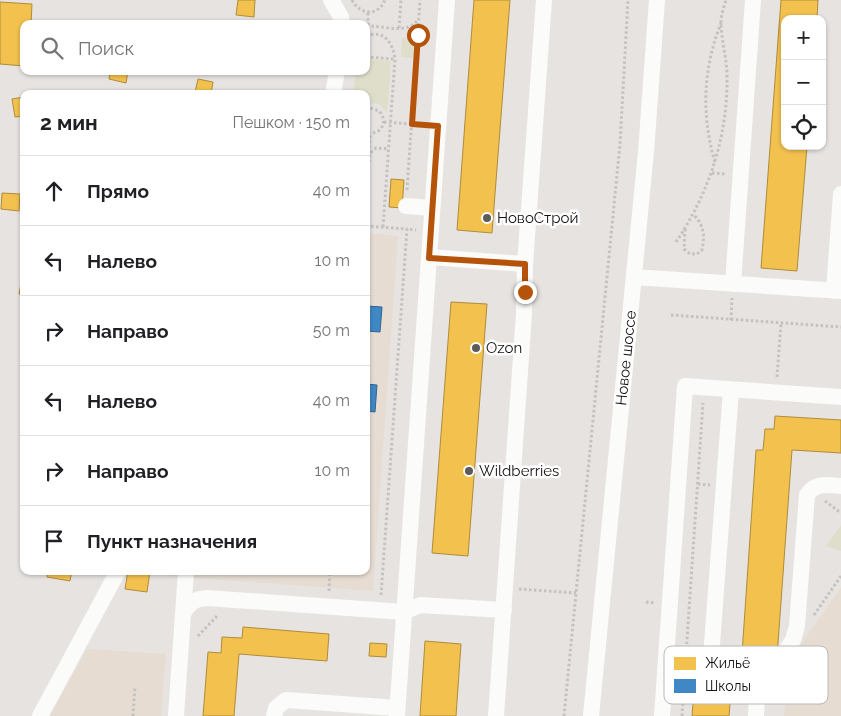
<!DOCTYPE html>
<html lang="ru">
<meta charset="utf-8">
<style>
:root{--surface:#fff;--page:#f2f2f2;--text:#202124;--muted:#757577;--line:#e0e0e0}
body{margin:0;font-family:Raleway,sans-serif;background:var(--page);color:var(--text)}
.controls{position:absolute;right:15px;top:15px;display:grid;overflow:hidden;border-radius:10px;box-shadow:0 1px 4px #0004}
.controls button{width:45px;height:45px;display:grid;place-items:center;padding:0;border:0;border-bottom:1px solid var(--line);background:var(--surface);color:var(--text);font:25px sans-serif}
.stop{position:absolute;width:15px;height:15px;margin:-11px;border:4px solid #b45309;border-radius:50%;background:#fff}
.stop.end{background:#b45309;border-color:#fff;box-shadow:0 1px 5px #0008}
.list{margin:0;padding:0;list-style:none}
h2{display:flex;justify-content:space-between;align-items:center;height:65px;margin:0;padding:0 20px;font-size:21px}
h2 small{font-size:16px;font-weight:400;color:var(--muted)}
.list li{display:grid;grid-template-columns:32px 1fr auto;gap:15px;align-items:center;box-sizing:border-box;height:70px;padding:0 20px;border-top:1px solid var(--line)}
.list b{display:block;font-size:19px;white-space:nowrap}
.list em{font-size:16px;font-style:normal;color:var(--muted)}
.icon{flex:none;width:28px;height:28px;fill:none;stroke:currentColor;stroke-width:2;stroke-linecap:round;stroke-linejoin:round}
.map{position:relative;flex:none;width:841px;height:716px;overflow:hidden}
.search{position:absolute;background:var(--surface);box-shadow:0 1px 4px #0004;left:20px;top:20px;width:350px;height:55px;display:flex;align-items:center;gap:12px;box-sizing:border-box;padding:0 18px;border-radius:10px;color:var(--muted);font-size:19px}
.panel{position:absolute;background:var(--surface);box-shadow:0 1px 4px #0004;left:20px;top:90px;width:350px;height:485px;border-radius:10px}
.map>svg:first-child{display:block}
.education{fill:#e6dcd2}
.green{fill:#dedeca}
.homes{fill:#f2c14e;stroke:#af8c3b}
.schools{fill:#3f88c5;stroke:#32648f}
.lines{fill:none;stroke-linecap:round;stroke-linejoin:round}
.path{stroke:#c3c2c1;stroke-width:3;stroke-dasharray:2.5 2.5;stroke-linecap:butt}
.minor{stroke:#fbfbfa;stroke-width:16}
.route{stroke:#b45309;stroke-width:6}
.poi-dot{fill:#5e5a59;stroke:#fff;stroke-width:2}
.labels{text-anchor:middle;stroke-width:5;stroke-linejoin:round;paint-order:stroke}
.poi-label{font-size:15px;fill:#141110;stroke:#fff;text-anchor:start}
.street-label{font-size:15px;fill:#141110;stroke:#fff}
.key{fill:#fff;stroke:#b8b8b7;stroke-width:1}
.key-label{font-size:14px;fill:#141110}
</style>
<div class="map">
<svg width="841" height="716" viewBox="0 0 841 716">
<rect width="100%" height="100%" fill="#e7e3e1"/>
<path class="education" d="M366,233L398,236L373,591L169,576V571H366Z
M841,587V716H784L788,663Z
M87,649L166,654L161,716H50Z"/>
<path class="green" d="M402,38L415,39L414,58L401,57Z
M366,59L391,61L387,112L379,104L366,103V94H353L356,74H360V71H366Z
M841,525V551L826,546Z"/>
<path class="homes" d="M238,0H255L254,17L236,15Z
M474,0H510L492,233L457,230Z
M781,0H818L817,19H785V146H807L797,271L761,268Z
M0,2L32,4L31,24H24V66L0,64Z
M110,71H128L126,83L109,79Z
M198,79L213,82L211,94L195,92Z
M24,97V116L15,117L12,99Z
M391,179L404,180L402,208L389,207Z
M2,193L20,194L19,211L1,209Z
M23,273H24V295L19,294Z
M451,302L487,304L468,556L432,553Z
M775,416L841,420V453L792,450L777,657L742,654L756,450H763L765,429H774Z
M23,530L24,531V542H21Z
M48,571H72L70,581L47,577Z
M128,571H150L147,592L125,589Z
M243,627L329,634L327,661L239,654L234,716H203L208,652L221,653L222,637L242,638Z
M425,641L461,644L456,716H420Z
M370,643L387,644L386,657L369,656Z
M694,690L731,692L729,716H692Z"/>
<path class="schools" d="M366,306L382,307L380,332L366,331Z
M366,384L377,385L375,412L366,411Z"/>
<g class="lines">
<path class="path" d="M352,0C360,15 378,17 385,0
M368,13V24L372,26C387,27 410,34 418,19
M399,28L401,0
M418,35L430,36
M366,36C384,29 393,43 395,59L383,227
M366,57L395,59
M366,110L370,108L379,111C389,121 381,137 366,132
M384,122L424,125
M369,153L370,134
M715,162C701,115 703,69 721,23
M712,173L726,174
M407,190L420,0
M366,192L370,153L376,148L389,149
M366,226L407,229
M685,229L684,249L690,254H697L702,250C705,235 704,226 694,215
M676,242C709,193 728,136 727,76C727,58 721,40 721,22C721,15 724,7 726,0
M671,315L841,327
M731,320L732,298
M777,377L781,323
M698,484L710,485
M825,501L841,513
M292,571L330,574
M519,589L576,593
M329,591L330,571
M381,595L407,229L416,230
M646,602L655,603
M814,615L841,576
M198,636L218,615
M686,654L703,403
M133,716L135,686
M564,716L620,144L628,0
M682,716L684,685"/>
<path class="minor" d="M331,0L341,17L342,24
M333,94L337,71
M406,206L432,208
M429,257L525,264
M634,277L841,291
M733,284L753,0
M834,291L841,194
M183,614L186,571
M665,668L758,675L756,716
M710,671L731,390
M758,675H766L771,672L793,640L797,626L807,495C815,482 828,485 841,486
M40,716L118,571
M176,716L183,614C189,603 194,599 207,598L404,612L420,605L504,610
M274,716L276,708L286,700L397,708
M397,716L447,0
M496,716L524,314L525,264L544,0
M591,716L646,152L657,0
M662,716L685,386L841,397"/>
</g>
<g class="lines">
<path class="route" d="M418,35L412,124L438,126L429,258L525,264V292"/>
</g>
<g class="poi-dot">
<circle cx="487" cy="218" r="5"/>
<circle cx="476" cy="348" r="5"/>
<circle cx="469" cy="471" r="5"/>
</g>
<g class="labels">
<g class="poi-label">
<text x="497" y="223">НовоСтрой</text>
<text x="486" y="353">Ozon</text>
<text x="479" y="476">Wildberries</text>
</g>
<g class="street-label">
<text transform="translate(626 358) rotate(-84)" y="5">Новое шоссе</text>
</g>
</g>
<rect x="664" y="646" width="164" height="58" rx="8" class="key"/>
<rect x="674" y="657" width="22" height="13" fill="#f2c14e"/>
<rect x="674" y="679" width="22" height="14" fill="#3f88c5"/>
<g class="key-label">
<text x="705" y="668">Жильё</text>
<text x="705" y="691">Школы</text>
</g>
</svg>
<div class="controls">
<button>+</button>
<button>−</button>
<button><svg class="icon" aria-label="locate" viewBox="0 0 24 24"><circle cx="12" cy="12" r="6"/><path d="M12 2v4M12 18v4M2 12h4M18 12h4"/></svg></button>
</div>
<div class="stop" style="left:418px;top:35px"></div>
<div class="stop end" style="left:525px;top:292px"></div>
<div class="search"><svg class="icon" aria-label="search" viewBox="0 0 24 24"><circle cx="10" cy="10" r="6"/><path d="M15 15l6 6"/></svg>Поиск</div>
<section class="panel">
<h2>2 мин<small>Пешком · 150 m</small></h2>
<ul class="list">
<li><svg class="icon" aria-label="ahead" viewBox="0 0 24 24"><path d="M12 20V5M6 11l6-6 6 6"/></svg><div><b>Прямо</b></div><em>40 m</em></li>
<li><svg class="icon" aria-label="left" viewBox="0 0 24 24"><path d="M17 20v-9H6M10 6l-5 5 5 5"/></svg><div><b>Налево</b></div><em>10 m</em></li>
<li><svg class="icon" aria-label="right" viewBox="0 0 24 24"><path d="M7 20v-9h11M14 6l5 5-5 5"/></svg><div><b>Направо</b></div><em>50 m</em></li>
<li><svg class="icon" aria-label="left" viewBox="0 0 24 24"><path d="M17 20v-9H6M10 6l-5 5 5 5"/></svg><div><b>Налево</b></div><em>40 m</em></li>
<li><svg class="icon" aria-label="right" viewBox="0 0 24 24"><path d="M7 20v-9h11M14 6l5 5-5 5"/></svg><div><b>Направо</b></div><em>10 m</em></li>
<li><svg class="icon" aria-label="arrive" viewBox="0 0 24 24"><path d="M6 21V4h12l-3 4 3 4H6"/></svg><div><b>Пункт назначения</b></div></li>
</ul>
</section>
</div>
